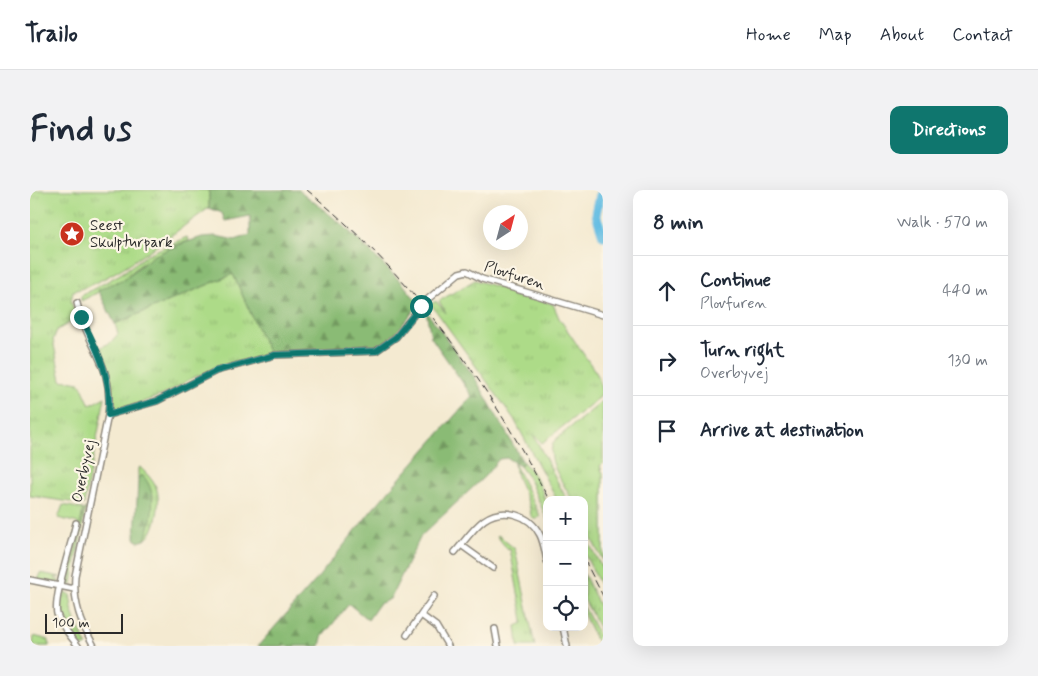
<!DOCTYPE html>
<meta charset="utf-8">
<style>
:root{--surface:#fff;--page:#f2f2f3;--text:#1f2937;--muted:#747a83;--line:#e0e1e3;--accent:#0f766e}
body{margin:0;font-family:Mynerve,sans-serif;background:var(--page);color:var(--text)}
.controls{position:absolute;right:15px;bottom:15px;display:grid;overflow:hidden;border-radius:10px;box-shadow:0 5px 20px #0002}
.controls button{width:45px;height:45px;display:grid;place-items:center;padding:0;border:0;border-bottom:1px solid var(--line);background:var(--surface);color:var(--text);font:25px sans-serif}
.compass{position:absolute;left:453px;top:15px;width:45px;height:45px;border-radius:50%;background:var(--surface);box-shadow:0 5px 20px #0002;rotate:36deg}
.scale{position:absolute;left:15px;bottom:12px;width:78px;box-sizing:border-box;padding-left:5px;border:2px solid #2b2b2b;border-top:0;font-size:14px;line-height:18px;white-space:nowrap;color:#2b2b2b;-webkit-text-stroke:4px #fcf5e5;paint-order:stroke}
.stop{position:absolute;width:15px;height:15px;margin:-11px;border:4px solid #0f766e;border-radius:50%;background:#fff}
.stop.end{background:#0f766e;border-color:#fff;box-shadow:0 1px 5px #0008}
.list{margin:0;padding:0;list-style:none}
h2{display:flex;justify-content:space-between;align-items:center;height:65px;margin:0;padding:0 20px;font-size:21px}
h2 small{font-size:16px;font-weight:400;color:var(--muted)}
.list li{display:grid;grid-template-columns:32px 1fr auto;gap:15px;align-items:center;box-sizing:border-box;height:70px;padding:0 20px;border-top:1px solid var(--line)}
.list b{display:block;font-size:19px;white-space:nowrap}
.list p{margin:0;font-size:16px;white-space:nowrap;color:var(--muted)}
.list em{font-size:16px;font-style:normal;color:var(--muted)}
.icon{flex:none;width:28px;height:28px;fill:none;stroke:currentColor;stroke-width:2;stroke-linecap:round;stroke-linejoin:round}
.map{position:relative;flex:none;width:573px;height:456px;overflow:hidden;border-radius:10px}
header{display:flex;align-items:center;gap:30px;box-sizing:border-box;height:70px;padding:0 25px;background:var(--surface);border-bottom:1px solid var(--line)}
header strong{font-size:24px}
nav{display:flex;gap:28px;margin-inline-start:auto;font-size:18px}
.intro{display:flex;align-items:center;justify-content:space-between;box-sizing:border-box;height:120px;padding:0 30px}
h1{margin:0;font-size:35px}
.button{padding:12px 22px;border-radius:10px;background:var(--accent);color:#fff;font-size:18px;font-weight:700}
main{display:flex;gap:30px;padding:0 30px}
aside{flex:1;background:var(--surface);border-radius:10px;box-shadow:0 5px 20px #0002}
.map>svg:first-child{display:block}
.grass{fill:url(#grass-tufts);stroke:#6c835a}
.forest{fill:url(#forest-firs);stroke:#5a7350}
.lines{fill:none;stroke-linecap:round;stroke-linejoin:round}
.river{stroke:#66bee3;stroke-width:9}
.minor-casing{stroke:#908a7e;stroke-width:8}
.minor{stroke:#fff;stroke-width:5}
.rail{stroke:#2b2b2b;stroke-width:1;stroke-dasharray:8 4;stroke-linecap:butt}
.route{stroke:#0f766e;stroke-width:6}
.labels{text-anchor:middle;stroke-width:4.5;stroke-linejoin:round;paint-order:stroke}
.poi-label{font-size:15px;fill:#2b2b2b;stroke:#fcf5e5;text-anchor:start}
.street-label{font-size:15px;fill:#2b2b2b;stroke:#fcf5e5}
</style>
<header>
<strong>Trailo</strong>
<nav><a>Home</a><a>Map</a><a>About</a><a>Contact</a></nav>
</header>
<div class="intro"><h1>Find us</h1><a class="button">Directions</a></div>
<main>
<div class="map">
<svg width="573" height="456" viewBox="0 0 573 456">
<defs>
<pattern id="grass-tufts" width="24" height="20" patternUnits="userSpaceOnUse" patternTransform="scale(1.25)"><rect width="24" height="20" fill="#addb88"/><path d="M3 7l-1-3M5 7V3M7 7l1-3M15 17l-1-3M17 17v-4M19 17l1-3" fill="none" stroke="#95bc76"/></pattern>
<pattern id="forest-firs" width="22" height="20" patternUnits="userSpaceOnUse" patternTransform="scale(1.25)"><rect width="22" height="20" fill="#8abb74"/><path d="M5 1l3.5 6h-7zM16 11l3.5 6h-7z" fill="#71985f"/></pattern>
</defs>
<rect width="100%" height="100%" fill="#fcf5e5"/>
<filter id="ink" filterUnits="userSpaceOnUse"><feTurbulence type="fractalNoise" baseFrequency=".02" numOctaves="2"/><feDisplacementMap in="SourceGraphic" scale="10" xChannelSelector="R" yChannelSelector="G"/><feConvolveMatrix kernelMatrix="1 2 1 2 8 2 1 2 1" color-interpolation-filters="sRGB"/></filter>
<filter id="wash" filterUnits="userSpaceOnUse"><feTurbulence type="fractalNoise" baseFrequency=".0096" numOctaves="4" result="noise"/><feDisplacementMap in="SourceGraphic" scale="20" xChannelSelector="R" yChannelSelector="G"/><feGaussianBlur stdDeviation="1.12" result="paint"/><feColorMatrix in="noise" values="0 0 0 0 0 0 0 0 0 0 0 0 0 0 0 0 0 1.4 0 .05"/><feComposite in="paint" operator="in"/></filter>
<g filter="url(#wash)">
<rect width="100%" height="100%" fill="#f4ead1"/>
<path class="grass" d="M0,0H179V18C145,42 80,93 43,101L41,112L48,128L27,140L23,150L31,190L50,193L60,215L75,207L54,314L0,306Z
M157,47L159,51L145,55L110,75L94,89L51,111V106L92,83L118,64Z
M203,84L239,164L164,187L133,205L83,222L80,187L71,157L80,153L88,144L85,134Z
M445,90L523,114L529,128L567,184L572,202L570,207L512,253L503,244L537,310H527L484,229L401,114L406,111L416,123L409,111Z
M573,211V273L570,276L573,284V371L554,334V310H542C534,293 513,268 525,250Z
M493,272C509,289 517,306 517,329L498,287L490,276Z
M484,273L510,326L506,330L501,326C500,307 485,291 484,273Z
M110,277C116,283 125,292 127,300C131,313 126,342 115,350L123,305L111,285L108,288V278Z
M33,315L53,319L39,396L33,394L48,333L28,328Z
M56,318L42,394L40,396V386L54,319Z
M554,344L573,380V400L554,363Z
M468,345L485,359L505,456H488L486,436L493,433V430L480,359L478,360L467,346Z
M11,383L30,387L25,388L26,390H29L28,394L8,390Z
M554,384L573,423V445L554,409Z
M32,402L40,404L43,425L57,456H51L33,432L36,429L34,427L31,430C27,421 29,412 32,402Z
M554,417L573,453V456H569L554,425Z
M4,446L19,450V456H3Z"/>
<path class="forest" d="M179,0H269L314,36L373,94L389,114C378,127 368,143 355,152C331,167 270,158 239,164L203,84L85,134L68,100L94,89L123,66L145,56L172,47L186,46L205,50L220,45V26L195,31L192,23L179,18Z
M396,121L445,188L493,272L490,276L477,268L469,269L455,286L391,346L360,409L349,414L338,430L319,414L292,447L290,456H228L286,390L342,320L442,206L401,147Z
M112,285C129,301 122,330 115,350L108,352L105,348L108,292V288Z"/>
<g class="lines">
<path class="river" d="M571,0L566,24L573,46"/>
</g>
</g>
<g filter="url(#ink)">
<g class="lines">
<defs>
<path id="minor" d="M398,109L429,83L437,81L452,89L573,125
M47,113C56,156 85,174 78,225L45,386C43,413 51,433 64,456
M78,225L127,211L186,181L245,165L346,161L366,147L391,116
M46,333C42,352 23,408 27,424C30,435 41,446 48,456
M431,355L463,378
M425,362C434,352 443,338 454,330C473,317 500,324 510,345C514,353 515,362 517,371
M0,390L44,399
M391,425L406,436L418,456
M533,437L537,456
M465,439L468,456
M377,445L404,406"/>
</defs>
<use href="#minor" class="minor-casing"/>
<use href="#minor" class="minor"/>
<path class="rail" d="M277,0C381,85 458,191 519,310
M554,369L573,406"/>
</g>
</g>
<g class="lines" filter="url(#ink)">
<path class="route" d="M51,127C67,159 83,189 78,225L127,211L186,181L245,165L346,161L366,147L391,116"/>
</g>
<defs>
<symbol id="sight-disc" viewBox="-11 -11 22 22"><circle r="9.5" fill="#c8321e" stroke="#fcf5e5"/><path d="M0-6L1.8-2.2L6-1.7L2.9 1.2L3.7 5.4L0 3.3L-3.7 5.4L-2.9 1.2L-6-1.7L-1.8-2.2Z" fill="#fff"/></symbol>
</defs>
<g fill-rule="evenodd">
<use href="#sight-disc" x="28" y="30" width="28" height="28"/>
</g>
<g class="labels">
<g class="poi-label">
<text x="60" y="40">Seest<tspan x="60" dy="17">Skulpturpark</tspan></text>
</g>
<g class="street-label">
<text transform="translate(485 85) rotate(18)" y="5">Plovfuren</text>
<text transform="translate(53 281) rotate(-78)" y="5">Overbyvej</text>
</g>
</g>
</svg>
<div class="controls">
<button>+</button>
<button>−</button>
<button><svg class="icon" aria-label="locate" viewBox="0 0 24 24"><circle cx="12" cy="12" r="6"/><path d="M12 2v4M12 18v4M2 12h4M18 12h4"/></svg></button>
</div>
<svg class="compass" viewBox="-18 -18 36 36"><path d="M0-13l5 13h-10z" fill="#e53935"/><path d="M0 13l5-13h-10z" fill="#747a83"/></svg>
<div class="scale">100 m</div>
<div class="stop" style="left:391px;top:116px"></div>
<div class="stop end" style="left:51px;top:127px"></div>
</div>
<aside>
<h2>8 min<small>Walk · 570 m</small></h2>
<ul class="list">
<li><svg class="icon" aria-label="ahead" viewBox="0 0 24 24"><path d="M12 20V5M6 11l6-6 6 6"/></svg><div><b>Continue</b><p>Plovfuren</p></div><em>440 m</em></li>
<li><svg class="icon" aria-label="right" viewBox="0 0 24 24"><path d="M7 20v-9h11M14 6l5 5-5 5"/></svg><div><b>Turn right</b><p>Overbyvej</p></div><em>130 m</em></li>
<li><svg class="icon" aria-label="arrive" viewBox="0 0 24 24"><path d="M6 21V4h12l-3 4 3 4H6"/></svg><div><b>Arrive at destination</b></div></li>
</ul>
</aside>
</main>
